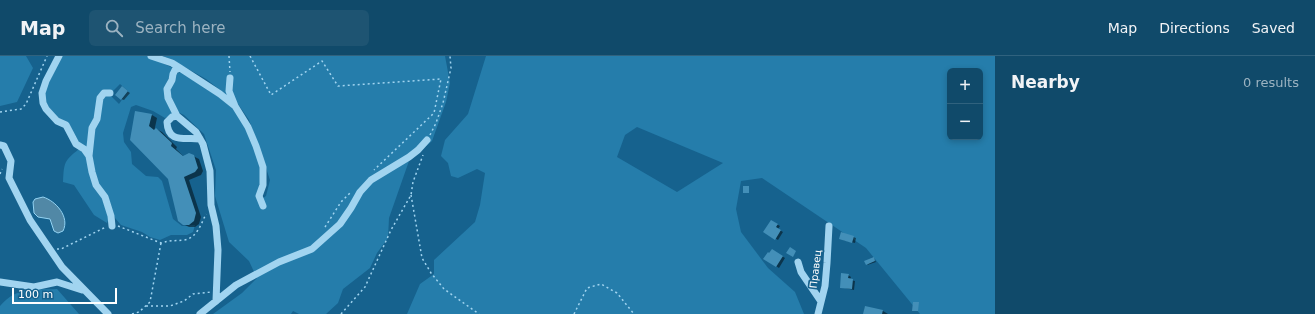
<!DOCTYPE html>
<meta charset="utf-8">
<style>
:root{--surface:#104a6a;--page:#1e5472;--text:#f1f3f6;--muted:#9cb3c1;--line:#30627e}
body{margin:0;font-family:"DejaVu Sans",sans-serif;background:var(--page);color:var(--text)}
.controls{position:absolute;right:12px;top:12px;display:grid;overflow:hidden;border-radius:6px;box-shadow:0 2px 6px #0003}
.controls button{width:36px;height:36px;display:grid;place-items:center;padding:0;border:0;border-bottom:1px solid var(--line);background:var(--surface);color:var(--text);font:20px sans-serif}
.scale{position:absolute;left:12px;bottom:10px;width:105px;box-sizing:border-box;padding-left:4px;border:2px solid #fff;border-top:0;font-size:11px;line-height:14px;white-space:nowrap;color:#fff;-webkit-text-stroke:3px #16628e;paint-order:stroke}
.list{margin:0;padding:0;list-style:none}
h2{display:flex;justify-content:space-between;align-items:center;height:52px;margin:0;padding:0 16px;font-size:17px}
h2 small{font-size:13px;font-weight:400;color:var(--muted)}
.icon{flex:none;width:22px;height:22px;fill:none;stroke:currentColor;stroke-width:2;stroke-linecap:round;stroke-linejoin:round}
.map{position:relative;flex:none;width:995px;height:258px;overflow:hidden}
header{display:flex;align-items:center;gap:24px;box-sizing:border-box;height:56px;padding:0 20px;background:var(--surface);border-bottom:1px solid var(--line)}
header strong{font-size:19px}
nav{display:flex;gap:22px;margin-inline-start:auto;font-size:14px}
.search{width:280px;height:36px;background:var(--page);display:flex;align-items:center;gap:10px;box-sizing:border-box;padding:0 14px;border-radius:6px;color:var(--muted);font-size:15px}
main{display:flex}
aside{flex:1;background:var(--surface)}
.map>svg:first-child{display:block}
.green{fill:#257dab;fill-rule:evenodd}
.water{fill:#5188a6;stroke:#93d3f3}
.shadow{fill:#0007}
.building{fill:#438fb8}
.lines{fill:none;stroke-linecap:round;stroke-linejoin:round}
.path{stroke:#a1d4f0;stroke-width:1.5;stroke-dasharray:2 3;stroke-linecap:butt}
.minor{stroke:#a1d4f0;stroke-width:7}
.labels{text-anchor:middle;stroke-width:3.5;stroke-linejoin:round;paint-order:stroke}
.street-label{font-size:10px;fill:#fff;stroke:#16628e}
</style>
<header>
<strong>Map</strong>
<div class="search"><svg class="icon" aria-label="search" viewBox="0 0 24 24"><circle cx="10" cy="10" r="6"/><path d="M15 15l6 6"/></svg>Search here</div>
<nav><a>Map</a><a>Directions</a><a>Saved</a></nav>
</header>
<main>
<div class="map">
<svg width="995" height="258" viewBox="0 0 995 258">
<rect width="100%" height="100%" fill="#16628e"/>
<path class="green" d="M0,0H26L33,12L17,46L0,50Z
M62,0H147L173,12L164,33L167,44L173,58L165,62L153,55L136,49L131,51L123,77L124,86L131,96L132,108L146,120L158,121L162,125L173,163L182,170L195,169L193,176L187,179H171L160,184L150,181L142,176L121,169L115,162L105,138L97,125L94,117L92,98L93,75L99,62L102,44L106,40H111L119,48L128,35L120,28L112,36C95,31 98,50 95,59C94,63 91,67 90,71C88,77 88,84 87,90L85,91L79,87L72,74L64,65L57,62L47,50L43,38Z
M163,0H445L450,27L446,46L432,85L409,105L389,162L388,182L377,197L370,212L343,233L338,247L326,258H299L293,255L291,258H213L242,237L257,222L249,205L229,186L215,140L216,114L204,78L184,59L178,56C168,37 168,38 176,18L181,16L221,42L237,56L252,86L261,113L259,145L266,140L270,124L261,97L249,64L238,48L206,23L172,4Z
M486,0H995V258H920L866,192L762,122L741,125L736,153L741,176L768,212L795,236L804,258H407L420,228L434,218V204L475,166L480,149L485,117L477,113L458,122L451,120L448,107L441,100L445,84L468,58ZM950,15H980V81H950ZM637,71L723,107L677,136L617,101L625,79Z
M79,93L87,101L109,162L107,167L94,159L74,129L63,126C64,106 64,105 79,93Z
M57,233L79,258H0V250C18,230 32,234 57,233Z"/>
<path class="water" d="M43,141C56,145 70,161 63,175L58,177L54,175L50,163L38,161L34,157L33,146L35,143Z"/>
<path class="shadow" d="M124,33L130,37L124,44L121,43Z
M152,59L157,62L154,76L156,73L162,76L177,91L176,93L184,101L193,100L199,103L203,115L201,119L189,124L201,161L199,168L195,171H189L183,168L169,122L131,83Z
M771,165L780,170L778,173L783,176L778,184L765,176Z
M842,177L856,182L855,187L843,184Z
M772,194L785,202L779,212L765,203Z
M873,202L876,206L867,209Z
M848,219L851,221L850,224L855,225L854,234L841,231Z
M865,251L883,255L888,258H864Z"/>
<path class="building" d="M122,30L128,35L121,44L115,39Z
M135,55L152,58L149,70L154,74L156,72L172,87L171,90L183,100L189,97L194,99L198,112L195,116L184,121L196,157L194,165L189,169H183L178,165L168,123L130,84Z
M743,130H749V137H743Z
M771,164L778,168L776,171L781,174L775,184L763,176Z
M841,176L854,180L852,187L839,183Z
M790,191L796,195L793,201L786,197Z
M772,193L783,200L776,211L763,203L768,196L769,197Z
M874,201L875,205L866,209L864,205Z
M841,217L849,218L848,222L853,223L852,233L840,232Z
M913,246H919L918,255H912Z
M865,250L883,254L882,258H863Z"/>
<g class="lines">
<path class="path" d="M229,0L230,16
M250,0L271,39L322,5L338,30L441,23L434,57L374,114
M0,56L21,53L26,48L47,0
M430,79L436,67L443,47L451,12L450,0
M0,118L2,113
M411,139L422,202L431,217L444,233L479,258
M118,170L161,187C170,184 175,185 184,184C197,182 201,168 206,158
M325,171L341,146L351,136
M57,193H61L106,171
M146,250H170L184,245L193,238L211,236
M132,258L139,256L150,246L161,187
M341,258L365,231L391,174L411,139L413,126L423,99
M574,258L587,232L601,228L617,237L634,258"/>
<path class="minor" d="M59,0L46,25L42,37L43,47L46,53L57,65L66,69L76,88L84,93L89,100L92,116L96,129L105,141L111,160L112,170
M151,0L172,7L180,12L220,38L235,50L248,71L256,90L263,111V129L259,140L263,150
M180,12L175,14L173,18L172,24L167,33L168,42L177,60L196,76L203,88L210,115L211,149L216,170L218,194L216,245
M230,22L229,35L235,50
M177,60L172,61L167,66C168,88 185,81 200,83
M0,89L4,90L11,105L9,122L30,164L62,211L108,258
M89,100L92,72L97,63L100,42L104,37H110
M798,206L801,216L820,244
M0,226L34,231L57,226L82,234
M200,258L236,229L279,206L312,193L340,168L351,152L360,136L371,124L409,101L418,94L427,84
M818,258L825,230L827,207L829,170"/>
</g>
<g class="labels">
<g class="street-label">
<text transform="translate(815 213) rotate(-83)" y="4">Правец</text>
</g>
</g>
</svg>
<div class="controls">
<button>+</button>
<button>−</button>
</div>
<div class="scale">100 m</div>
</div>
<aside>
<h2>Nearby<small>0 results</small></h2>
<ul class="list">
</ul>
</aside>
</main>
